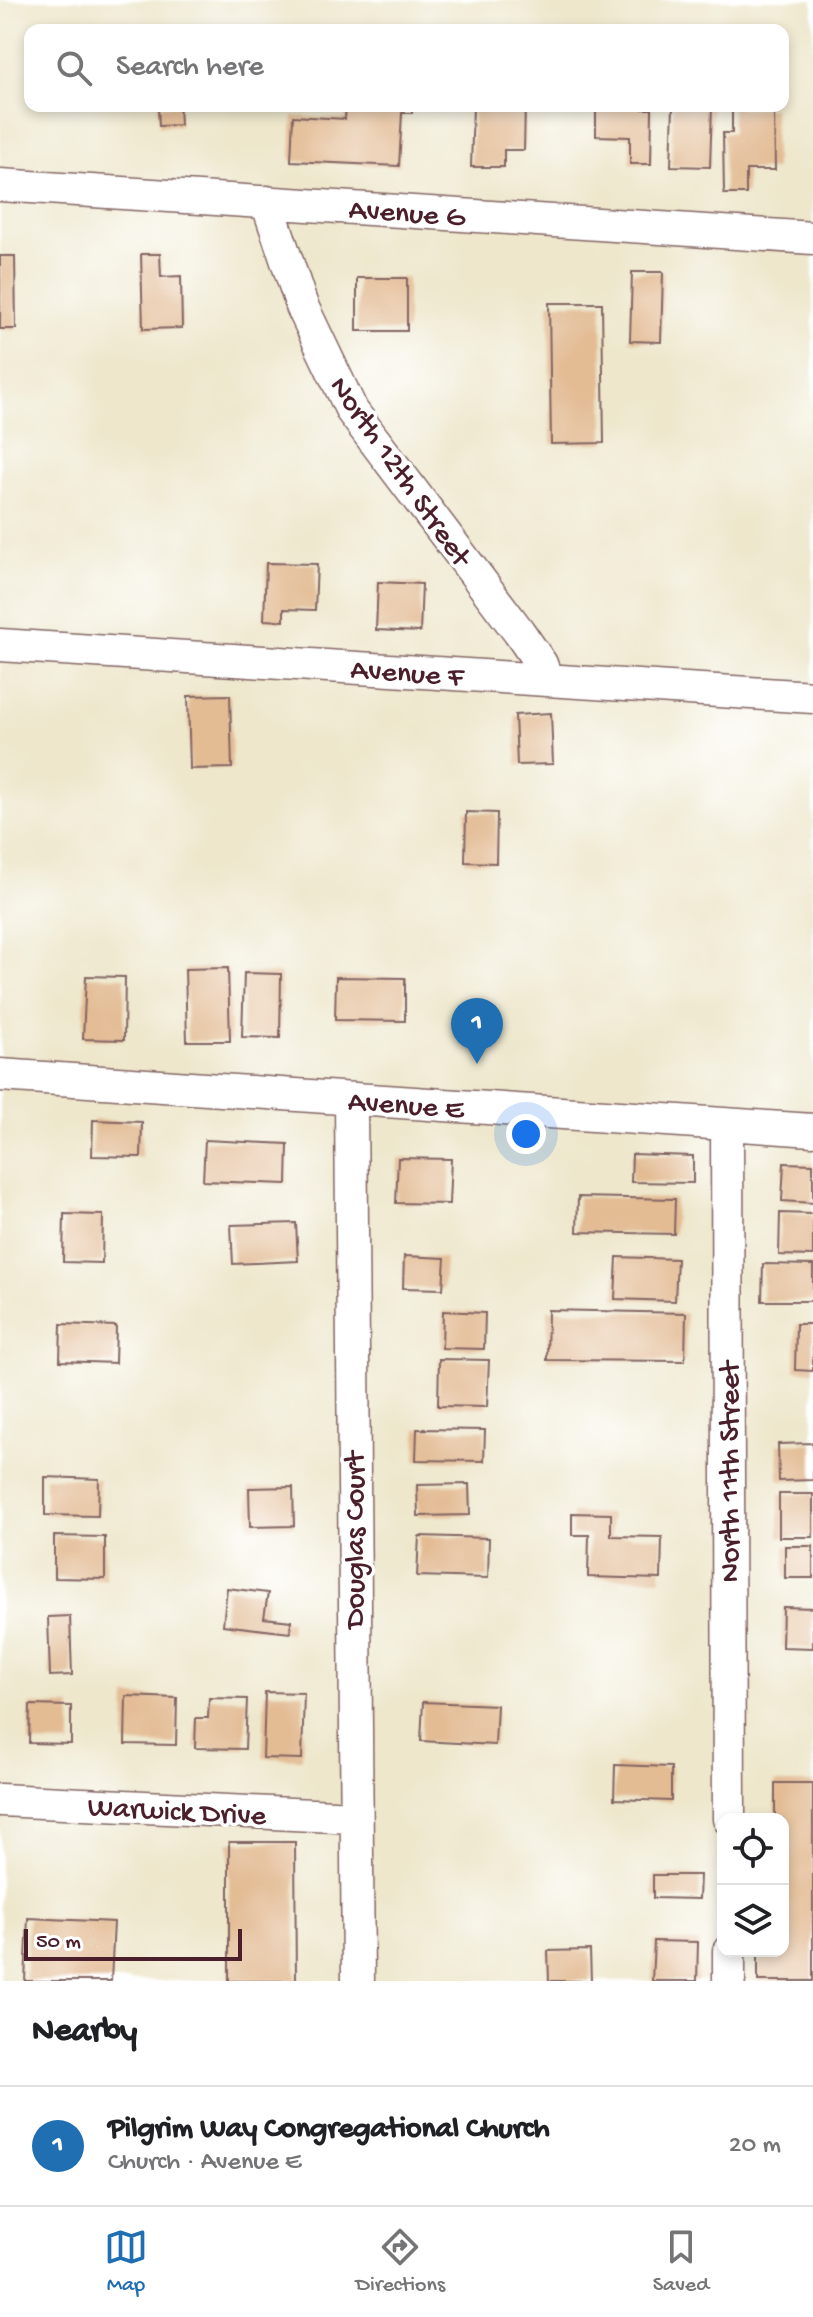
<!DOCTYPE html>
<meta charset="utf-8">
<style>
:root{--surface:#fff;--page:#f6f6f6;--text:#202124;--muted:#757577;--line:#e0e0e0;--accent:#1f6fb2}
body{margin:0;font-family:"Gochi Hand",sans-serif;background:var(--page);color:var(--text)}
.controls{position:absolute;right:24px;bottom:24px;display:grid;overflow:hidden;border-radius:16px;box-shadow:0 4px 12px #0003}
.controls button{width:72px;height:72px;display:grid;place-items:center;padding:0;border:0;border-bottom:2px solid var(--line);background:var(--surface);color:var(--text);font:40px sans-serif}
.scale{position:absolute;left:24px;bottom:20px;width:218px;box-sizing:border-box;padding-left:8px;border:4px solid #4a1f2b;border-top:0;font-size:22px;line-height:28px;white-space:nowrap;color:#4a1f2b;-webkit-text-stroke:6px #fff;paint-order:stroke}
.you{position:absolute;left:526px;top:1134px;width:28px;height:28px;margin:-20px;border:6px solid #fff;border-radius:50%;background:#1a73e8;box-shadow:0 0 0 12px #1a73e833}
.badge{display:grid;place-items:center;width:52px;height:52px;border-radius:50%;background:var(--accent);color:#fff;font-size:26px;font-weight:700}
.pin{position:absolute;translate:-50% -66px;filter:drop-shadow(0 2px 4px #0008)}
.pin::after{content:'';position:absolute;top:42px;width:28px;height:24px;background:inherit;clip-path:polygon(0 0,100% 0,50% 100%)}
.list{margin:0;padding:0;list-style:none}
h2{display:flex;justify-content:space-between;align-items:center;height:104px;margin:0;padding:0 32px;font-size:34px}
h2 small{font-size:26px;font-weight:400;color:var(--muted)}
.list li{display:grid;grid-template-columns:52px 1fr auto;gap:24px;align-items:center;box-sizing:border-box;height:120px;padding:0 32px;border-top:2px solid var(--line)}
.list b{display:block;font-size:30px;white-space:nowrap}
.list p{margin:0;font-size:26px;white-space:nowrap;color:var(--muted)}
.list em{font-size:26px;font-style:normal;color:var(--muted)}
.icon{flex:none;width:44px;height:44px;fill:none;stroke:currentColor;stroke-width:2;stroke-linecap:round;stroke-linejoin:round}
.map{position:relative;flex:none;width:813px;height:1981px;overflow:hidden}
.search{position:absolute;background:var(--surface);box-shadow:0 4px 12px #0003;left:24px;right:24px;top:24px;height:88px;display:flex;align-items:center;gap:20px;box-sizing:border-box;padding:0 28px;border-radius:16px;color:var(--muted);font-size:30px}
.sheet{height:224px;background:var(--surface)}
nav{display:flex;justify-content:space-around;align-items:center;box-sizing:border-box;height:112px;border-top:2px solid var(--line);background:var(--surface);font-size:22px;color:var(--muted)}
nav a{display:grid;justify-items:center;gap:4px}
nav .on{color:var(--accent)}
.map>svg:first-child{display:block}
.building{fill:#e3bc94}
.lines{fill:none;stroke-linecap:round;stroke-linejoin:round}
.minor-casing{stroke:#836563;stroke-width:35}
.minor{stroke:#fff;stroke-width:32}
.labels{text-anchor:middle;stroke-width:7;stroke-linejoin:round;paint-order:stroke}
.street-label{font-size:30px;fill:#4a1f2b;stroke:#fff}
</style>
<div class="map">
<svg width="813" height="1981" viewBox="0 0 813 1981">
<rect width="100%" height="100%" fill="#fff"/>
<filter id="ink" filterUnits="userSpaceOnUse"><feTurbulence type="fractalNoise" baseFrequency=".0125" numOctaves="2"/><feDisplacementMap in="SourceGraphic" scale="16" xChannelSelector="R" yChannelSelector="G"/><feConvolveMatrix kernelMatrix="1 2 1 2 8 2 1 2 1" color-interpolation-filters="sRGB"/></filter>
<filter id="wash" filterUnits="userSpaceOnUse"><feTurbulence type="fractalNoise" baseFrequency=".006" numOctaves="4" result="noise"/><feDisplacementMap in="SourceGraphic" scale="32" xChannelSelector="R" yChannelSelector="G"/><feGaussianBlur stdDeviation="1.8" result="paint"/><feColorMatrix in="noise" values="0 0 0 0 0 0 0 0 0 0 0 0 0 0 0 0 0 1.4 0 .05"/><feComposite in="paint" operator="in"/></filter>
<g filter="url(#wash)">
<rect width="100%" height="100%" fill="#eee7cc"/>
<g id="blocks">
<path class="building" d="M158,106H179L180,125L159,126Z
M346,106H412V113H402L399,166L291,161L293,116L345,119Z
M473,106H525L524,150H504V167H471Z
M596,106H643V109H652L651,164H630V137L596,136Z
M673,106H712L710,167L671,166Z
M732,108H774L775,170H746V194H724L723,133H732Z
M141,254H160L161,277L181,276L182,328L143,329Z
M0,256H15L16,329H0Z
M632,272H663L661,342L630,341Z
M357,278H407V331H357Z
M549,303H602L604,443L551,444Z
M266,563L317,564L315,610L284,609V621L264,620Z
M378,582L422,584L420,632L376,630Z
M230,695L232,768L190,769L188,696Z
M551,713L553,764L517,765L515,715Z
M466,812L497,813L496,863L465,862Z
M228,968L230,1041H187L185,969Z
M244,973L281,974L280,1038L242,1037Z
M86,976L125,977L124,1040L83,1039Z
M336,977L405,978V1021L335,1020Z
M93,1120L142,1122L141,1157L92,1156Z
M205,1140L288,1144L287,1184L203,1181Z
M632,1154L693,1156V1183L631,1182Z
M398,1158L451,1159L449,1204L396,1203Z
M784,1163L813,1164V1203L782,1201Z
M578,1197L675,1199L674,1234L577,1232Z
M780,1213L813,1214V1256L779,1255Z
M64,1214L103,1215L102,1263L63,1262Z
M296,1223L298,1261L233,1264L231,1225Z
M404,1256L445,1258L443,1289L403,1288Z
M617,1257L677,1259L675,1301L615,1299Z
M763,1264L813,1265V1301H762Z
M548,1310L686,1313L685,1361L547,1360Z
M443,1311L485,1313L484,1349L442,1348Z
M61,1324L116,1326L115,1363L60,1361Z
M796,1324H813V1371L795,1370Z
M439,1359L489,1360L487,1407L438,1406Z
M417,1429L485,1430L484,1461L416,1460Z
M813,1443V1480L779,1481L778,1444Z
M45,1477L99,1479L98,1516L45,1515Z
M469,1484L470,1515L418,1516L417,1485Z
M293,1487L294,1526L250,1527L249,1488Z
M779,1494H813V1537H779Z
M572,1513L611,1514V1536L662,1537L661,1579L588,1577L589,1535H572Z
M54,1536L105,1537V1579L54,1578Z
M419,1536L489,1538L488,1578L417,1576Z
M785,1546H813V1578H785Z
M227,1588L268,1593L264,1618L291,1621L290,1633L223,1625Z
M783,1607L813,1608V1648L782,1647Z
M70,1616L72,1675L50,1676L48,1617Z
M265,1692L304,1693L302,1759L263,1758Z
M126,1696L177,1698L176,1745L125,1744Z
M209,1698L247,1699L245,1749L195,1748L196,1718H208Z
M423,1702L497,1705L495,1745L421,1741Z
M30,1705L71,1706V1744L29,1743Z
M615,1765L671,1767V1801L614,1799Z
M775,1783H813V1981H758V1951H783V1819H775Z
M229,1842H295L296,1981H229Z
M653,1875H700L699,1899L653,1898Z
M28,1918L114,1922L111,1981H25Z
M654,1941L698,1942L697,1981H652Z
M590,1950L591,1981H549L548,1951Z"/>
</g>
</g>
<g filter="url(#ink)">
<use href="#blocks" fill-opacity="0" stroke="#836563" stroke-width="2"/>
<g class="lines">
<defs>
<path id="minor" d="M0,185L813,238
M267,202L302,306L352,411L519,632L541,664L547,680
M0,645L813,697
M0,1075L813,1130
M351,1100L358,1981
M727,1126L729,1819
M0,1800L355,1817
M729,1951V1981"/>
</defs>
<use href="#minor" class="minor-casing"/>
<use href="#minor" class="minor"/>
</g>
</g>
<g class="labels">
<g class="street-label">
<text transform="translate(407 211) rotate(4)" y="10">Avenue G</text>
<text transform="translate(402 470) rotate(55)" y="10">North 12th Street</text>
<text transform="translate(407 671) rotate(4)" y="10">Avenue F</text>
<text transform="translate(406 1103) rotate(4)" y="10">Avenue E</text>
<text transform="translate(728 1472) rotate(-90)" y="10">North 11th Street</text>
<text transform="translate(353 1540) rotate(-90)" y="10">Douglas Court</text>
<text transform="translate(177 1809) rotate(3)" y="10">Warwick Drive</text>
</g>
</g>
</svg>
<div class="controls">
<button><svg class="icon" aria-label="locate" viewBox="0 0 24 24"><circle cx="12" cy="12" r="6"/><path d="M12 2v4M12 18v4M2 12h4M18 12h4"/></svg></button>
<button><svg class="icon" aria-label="layers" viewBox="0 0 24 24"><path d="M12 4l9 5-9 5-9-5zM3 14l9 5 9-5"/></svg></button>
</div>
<div class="scale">50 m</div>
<div class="you"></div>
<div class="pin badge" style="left:477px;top:1064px">1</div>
<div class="search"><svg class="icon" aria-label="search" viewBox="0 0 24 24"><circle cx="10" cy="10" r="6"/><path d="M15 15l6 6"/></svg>Search here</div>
</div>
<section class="sheet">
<h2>Nearby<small></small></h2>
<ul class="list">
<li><span class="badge">1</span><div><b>Pilgrim Way Congregational Church</b><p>Church · Avenue E</p></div><em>20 m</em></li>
</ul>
</section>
<nav>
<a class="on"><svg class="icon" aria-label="map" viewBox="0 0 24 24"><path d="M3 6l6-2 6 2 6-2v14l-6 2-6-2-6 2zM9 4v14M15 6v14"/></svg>Map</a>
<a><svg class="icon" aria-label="directions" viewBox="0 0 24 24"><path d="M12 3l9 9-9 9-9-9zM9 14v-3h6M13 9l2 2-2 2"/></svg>Directions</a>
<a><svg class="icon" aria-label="saved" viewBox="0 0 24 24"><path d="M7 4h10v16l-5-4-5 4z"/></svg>Saved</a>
</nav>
